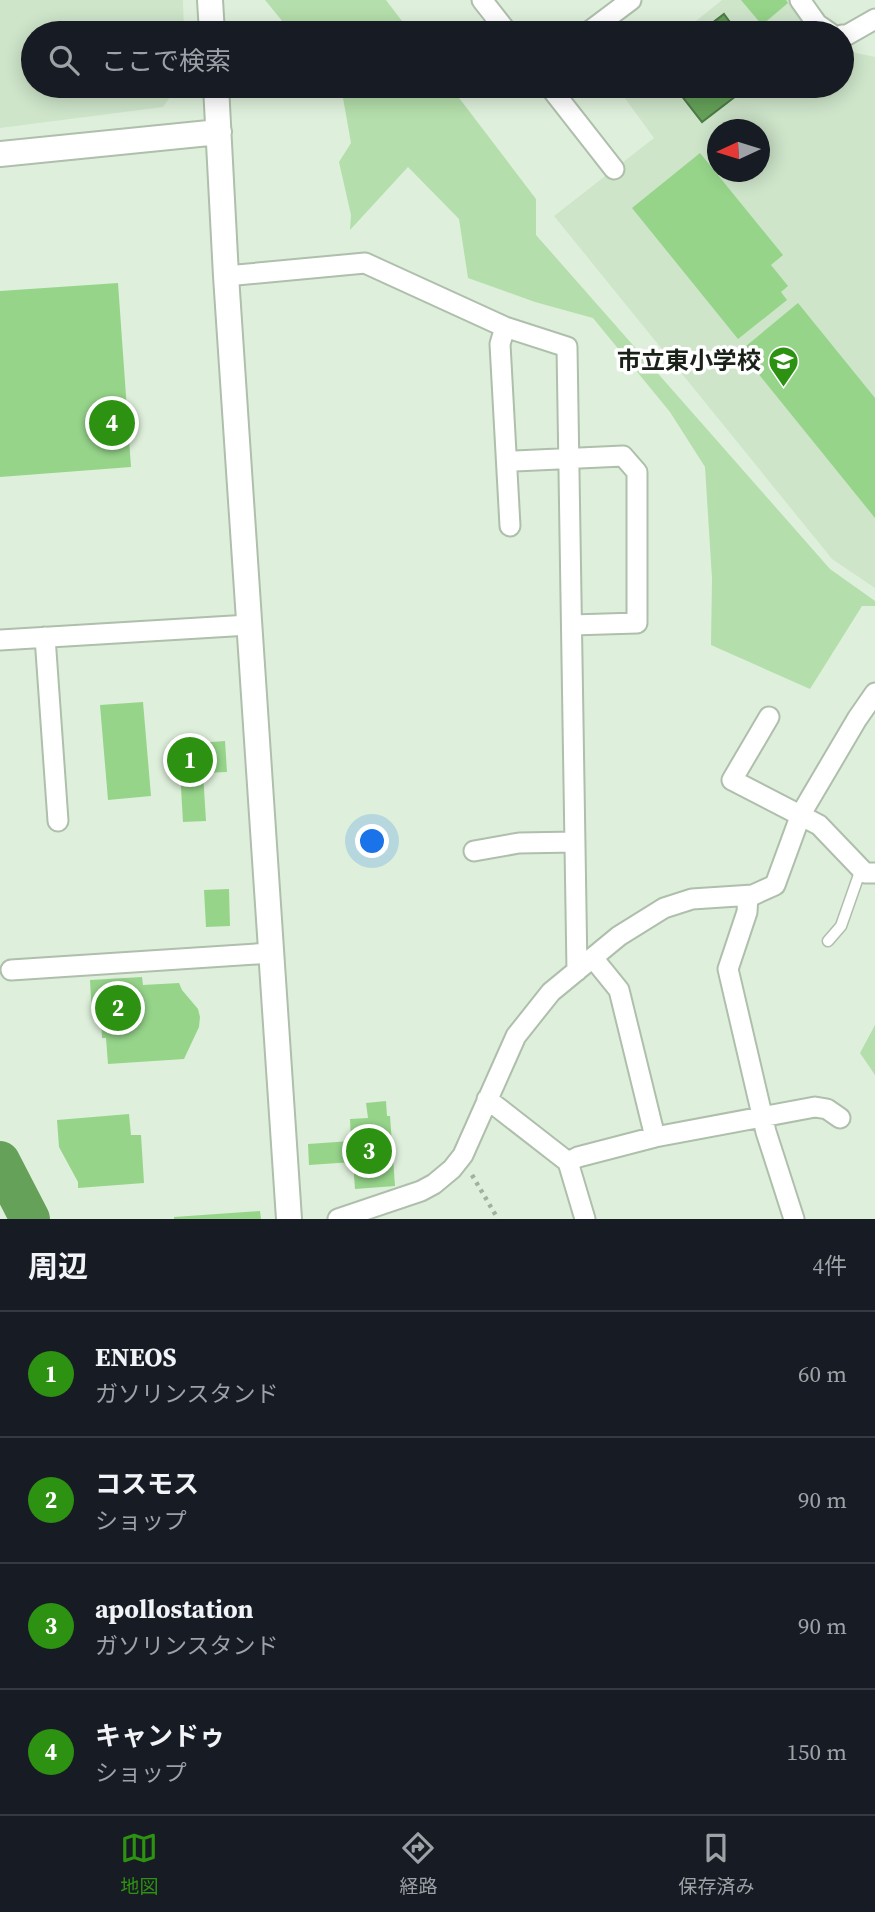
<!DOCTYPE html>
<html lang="ja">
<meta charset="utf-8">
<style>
:root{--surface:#171b24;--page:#242831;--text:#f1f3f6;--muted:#9ea1a6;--line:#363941;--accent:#2d9111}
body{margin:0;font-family:"Source Serif 4","Noto Sans JP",serif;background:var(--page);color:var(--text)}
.compass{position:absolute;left:707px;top:119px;width:63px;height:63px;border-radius:50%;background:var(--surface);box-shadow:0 4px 18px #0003;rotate:266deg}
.you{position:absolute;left:373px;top:842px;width:24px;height:24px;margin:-18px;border:5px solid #fff;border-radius:50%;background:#1a73e8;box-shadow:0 0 0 10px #1a73e833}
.badge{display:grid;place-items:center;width:46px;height:46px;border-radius:50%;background:var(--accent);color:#fff;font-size:23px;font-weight:700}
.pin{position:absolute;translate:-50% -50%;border:4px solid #fff;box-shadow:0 2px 7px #0006}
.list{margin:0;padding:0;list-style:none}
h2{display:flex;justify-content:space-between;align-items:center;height:91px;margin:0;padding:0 28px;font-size:30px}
h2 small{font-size:23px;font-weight:400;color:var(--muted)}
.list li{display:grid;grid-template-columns:46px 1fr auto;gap:21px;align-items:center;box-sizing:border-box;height:126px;padding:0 28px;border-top:2px solid var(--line)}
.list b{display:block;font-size:26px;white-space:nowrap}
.list p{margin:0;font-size:23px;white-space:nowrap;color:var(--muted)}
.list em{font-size:23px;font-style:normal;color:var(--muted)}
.icon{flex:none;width:38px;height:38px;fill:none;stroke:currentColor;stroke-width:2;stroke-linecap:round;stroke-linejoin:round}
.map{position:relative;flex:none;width:875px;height:1219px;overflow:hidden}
.search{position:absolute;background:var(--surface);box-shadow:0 4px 18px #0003;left:21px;right:21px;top:21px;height:77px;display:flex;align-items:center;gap:18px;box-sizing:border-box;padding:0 24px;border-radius:38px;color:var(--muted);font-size:26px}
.sheet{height:595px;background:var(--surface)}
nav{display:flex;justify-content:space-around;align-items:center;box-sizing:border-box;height:98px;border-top:2px solid var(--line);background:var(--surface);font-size:19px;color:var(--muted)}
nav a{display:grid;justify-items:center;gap:4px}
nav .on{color:var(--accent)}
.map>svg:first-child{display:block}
.built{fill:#cee5ca;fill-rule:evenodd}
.green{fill:#b4deab}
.water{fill:#65a159;stroke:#4e7b46;stroke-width:2}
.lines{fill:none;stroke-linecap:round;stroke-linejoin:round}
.river{stroke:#65a159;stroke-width:40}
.building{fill:#96d48a}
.service-casing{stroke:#aebfab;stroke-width:13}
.minor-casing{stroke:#aebfab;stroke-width:23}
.tertiary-casing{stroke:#aebfab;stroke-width:28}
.path{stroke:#a1b09f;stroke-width:4.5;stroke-dasharray:3.5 5;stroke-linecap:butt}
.service{stroke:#fff;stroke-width:10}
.minor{stroke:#fff;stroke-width:19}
.tertiary{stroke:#fff;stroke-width:24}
.labels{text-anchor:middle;stroke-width:7;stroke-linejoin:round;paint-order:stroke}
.poi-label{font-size:24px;font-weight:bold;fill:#1a2119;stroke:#fff;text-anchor:end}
</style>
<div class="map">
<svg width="875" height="1219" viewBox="0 0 875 1219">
<rect width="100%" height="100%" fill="#def0db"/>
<path class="built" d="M0,0H183L184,33H33V86H178L163,107L0,128Z
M722,0H791L796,12L812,33H681Z
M842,50L875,57V588L832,559L554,216L654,138L616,86H842ZM718,130H760V172H718Z"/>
<path class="green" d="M265,0H386L411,33H292Z
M333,86H450L536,199V235L830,569L875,601V606H862L810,689L711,645L712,578L705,467L670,412L593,318L535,302L468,278L459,219L408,167L350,230L351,215L339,162L351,143L343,98Z
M875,1025V1075L860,1053Z"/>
<path class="water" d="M724,14L738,33H699Z
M674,86H749L702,122Z"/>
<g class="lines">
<path class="river" d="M0,1161L30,1219"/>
</g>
<path class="building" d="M741,0H786L788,3L762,25Z
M700,153L783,255L771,265L788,286L781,292L787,300L738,339L632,208Z
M118,283L131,467L0,477V291Z
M798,303L875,398V518L740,351Z
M143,702L151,796L108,800L100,705Z
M197,735V743L225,741L227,772L203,773L206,821L183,822L178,736Z
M229,889L230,926L206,927L204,890Z
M142,977L143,985L179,983L182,990L198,1009L200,1017L199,1027L184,1059L108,1064L106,1038H102L101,1017H92L90,980Z
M386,1101L387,1116H390L395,1186L355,1189L353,1162L309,1165L308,1144L351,1141L350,1119L368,1118L366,1103Z
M129,1114L131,1135H141L144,1183L78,1188V1182L59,1147L57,1120Z
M260,1211L261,1219H174V1217Z"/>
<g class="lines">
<defs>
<path id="service" d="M828,941L841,926L861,869"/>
<path id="minor" d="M482,0L508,33
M800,0L817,24L830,33
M587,33L631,0
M842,35H847L875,19
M549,86L614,169
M226,276L365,263L505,327L567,347L577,971
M505,327L500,344L510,526
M507,459L515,461L623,456L637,472V623L572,625
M45,637L58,821
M0,640L249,625
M769,717L732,780L819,825L865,873H875
M474,851L519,843L575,842
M748,896L747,912L728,969L766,1132L794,1219
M593,958L619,990L655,1137
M11,970L271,953
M487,1099L568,1162L585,1219
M568,1162L578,1157L655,1137L815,1107L827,1109L840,1118
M338,1219L421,1191L434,1184L452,1169L463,1155L516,1036L551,992L619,936L664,908L692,899L753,895L775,885L801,814L857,719L875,693"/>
<path id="tertiary" d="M210,0L212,33
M216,86L226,276L289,1219
M0,154L219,132"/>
</defs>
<use href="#service" class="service-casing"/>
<use href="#minor" class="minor-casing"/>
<use href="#tertiary" class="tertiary-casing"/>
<path class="path" d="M472,1175L498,1219"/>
<use href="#service" class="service"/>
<use href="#minor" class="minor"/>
<use href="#tertiary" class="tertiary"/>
</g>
<defs>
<symbol id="school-pin" viewBox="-11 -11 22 30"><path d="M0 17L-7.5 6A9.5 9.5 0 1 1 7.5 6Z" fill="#2d9111" stroke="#fff"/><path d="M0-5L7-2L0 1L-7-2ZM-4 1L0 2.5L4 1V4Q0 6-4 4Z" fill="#fff"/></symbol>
</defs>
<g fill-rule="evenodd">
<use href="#school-pin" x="766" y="344" width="35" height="47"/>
</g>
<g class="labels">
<g class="poi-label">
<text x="761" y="369">市立東小学校</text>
</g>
</g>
</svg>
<svg class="compass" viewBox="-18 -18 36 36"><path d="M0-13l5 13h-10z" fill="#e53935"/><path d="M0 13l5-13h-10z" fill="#9ea1a6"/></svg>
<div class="you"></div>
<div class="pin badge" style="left:190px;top:760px">1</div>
<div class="pin badge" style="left:118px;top:1008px">2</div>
<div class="pin badge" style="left:369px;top:1151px">3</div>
<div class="pin badge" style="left:112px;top:423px">4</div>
<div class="search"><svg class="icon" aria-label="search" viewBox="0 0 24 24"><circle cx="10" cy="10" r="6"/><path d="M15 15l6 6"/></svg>ここで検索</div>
</div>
<section class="sheet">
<h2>周辺<small>4件</small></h2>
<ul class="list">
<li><span class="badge">1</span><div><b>ENEOS</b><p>ガソリンスタンド</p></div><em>60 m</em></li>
<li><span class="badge">2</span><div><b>コスモス</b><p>ショップ</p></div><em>90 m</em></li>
<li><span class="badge">3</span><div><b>apollostation</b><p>ガソリンスタンド</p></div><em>90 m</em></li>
<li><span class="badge">4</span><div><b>キャンドゥ</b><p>ショップ</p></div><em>150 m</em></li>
</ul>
</section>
<nav>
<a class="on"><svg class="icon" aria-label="map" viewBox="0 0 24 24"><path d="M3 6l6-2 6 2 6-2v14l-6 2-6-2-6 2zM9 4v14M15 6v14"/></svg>地図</a>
<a><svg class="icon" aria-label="directions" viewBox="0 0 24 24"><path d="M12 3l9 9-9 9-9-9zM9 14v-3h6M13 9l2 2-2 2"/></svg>経路</a>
<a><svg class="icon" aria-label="saved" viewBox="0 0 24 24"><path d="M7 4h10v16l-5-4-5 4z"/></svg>保存済み</a>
</nav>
